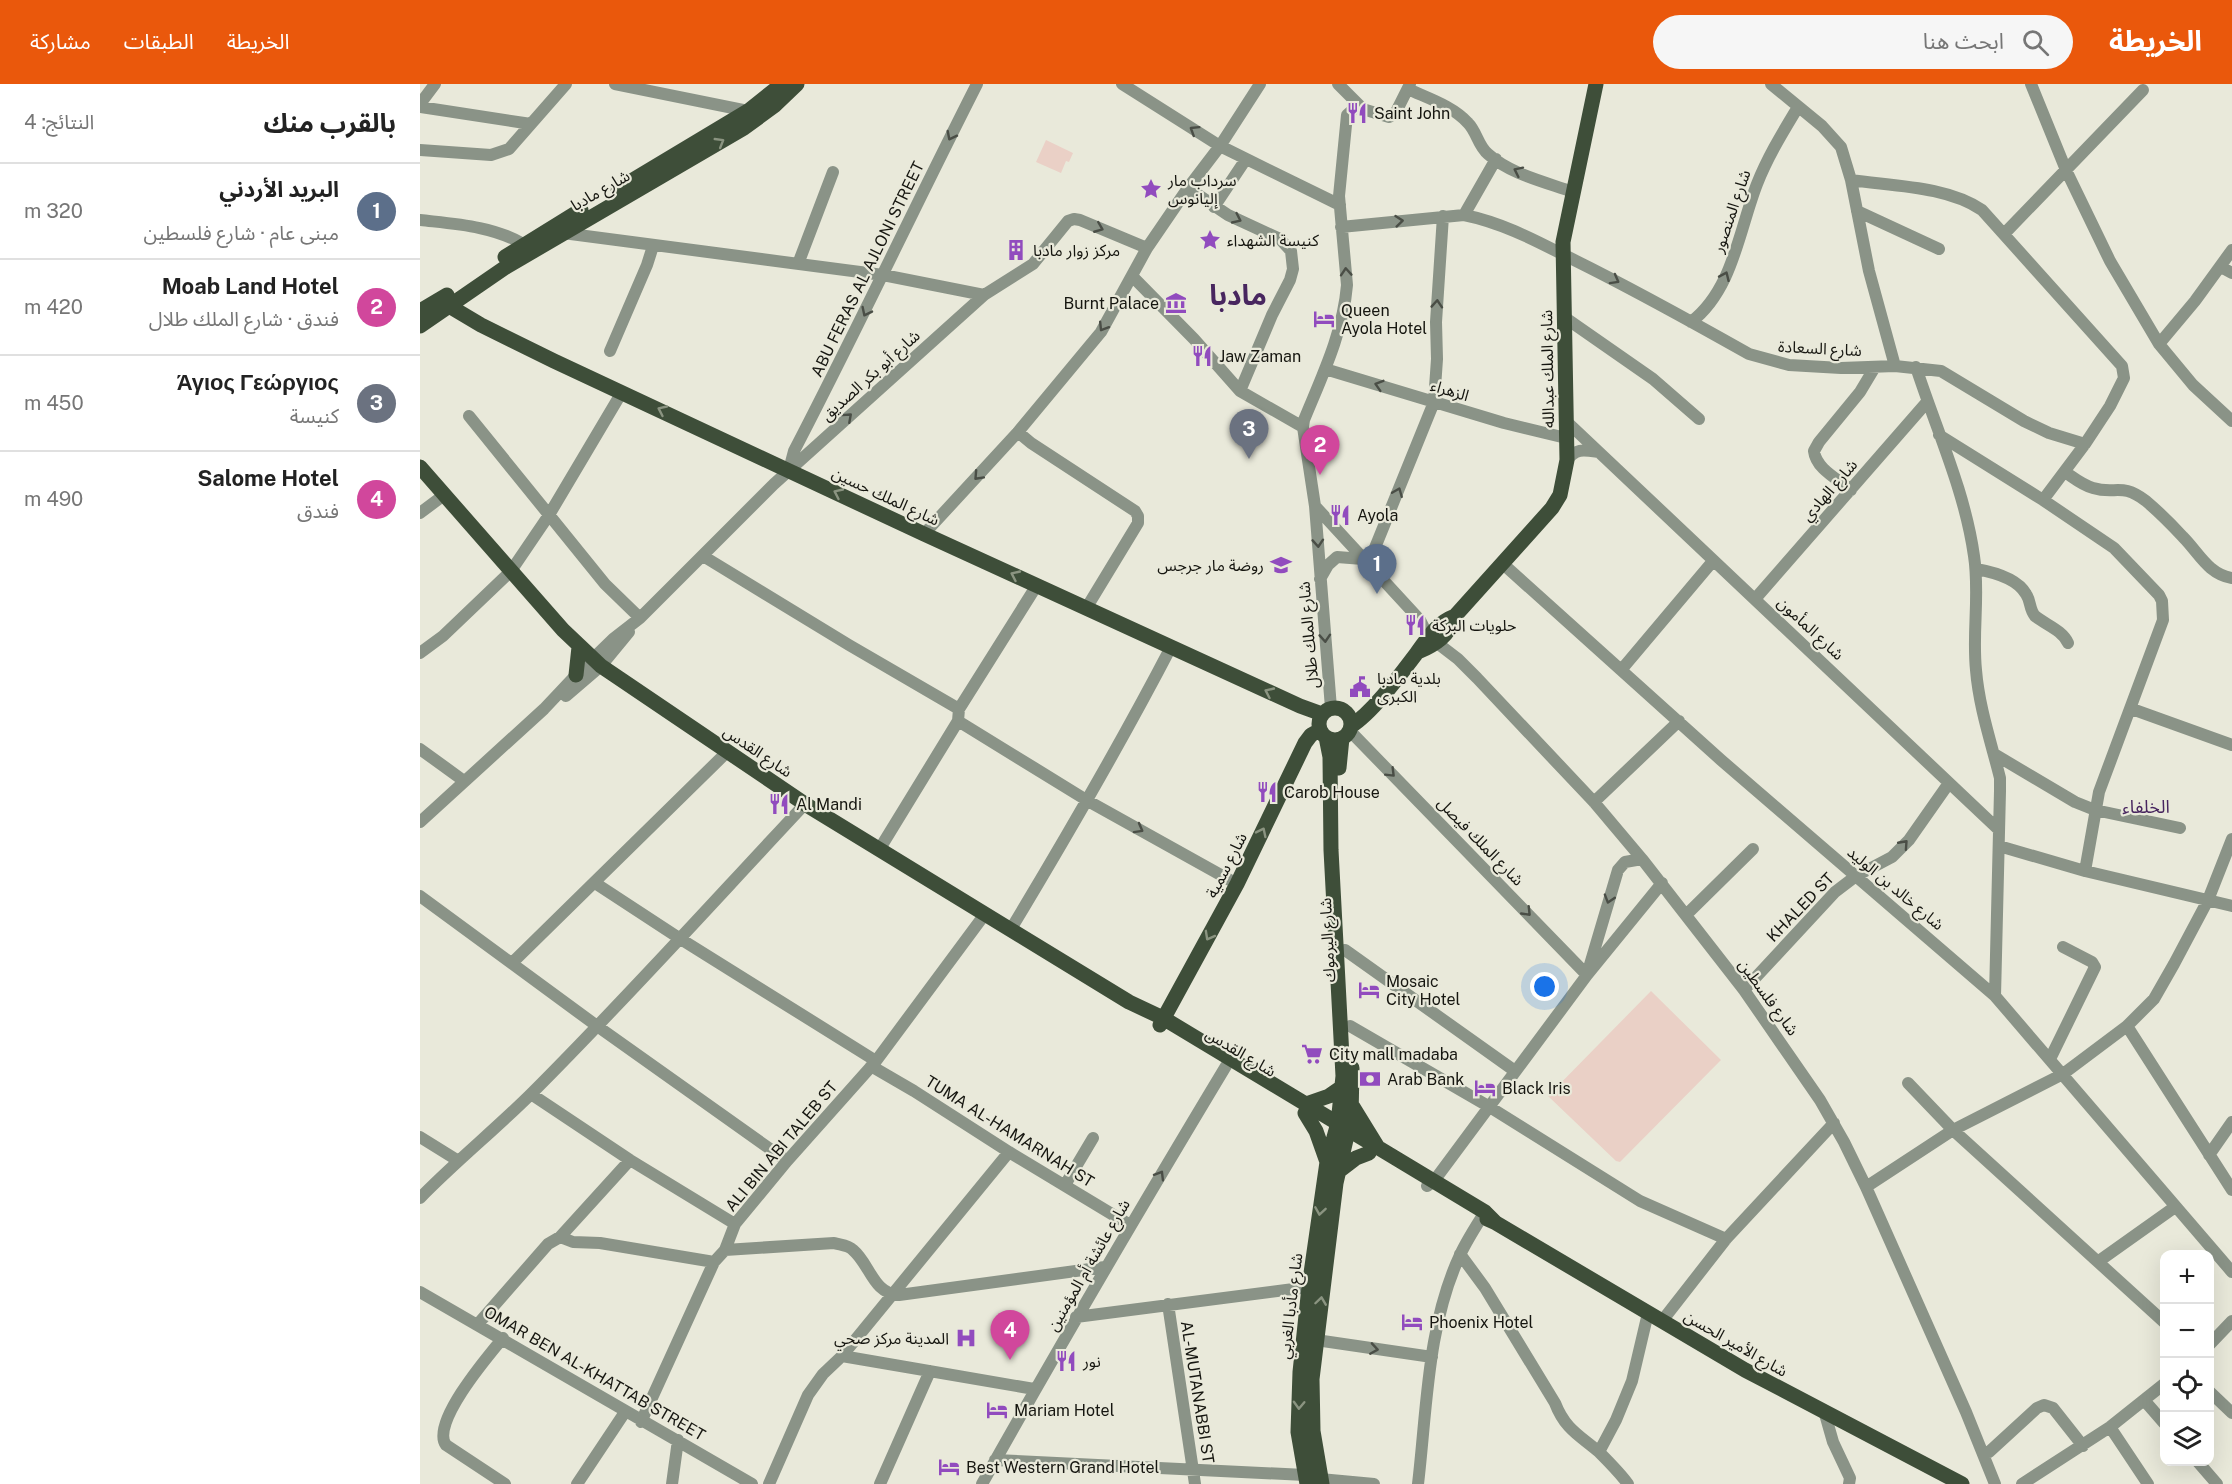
<!DOCTYPE html>
<html lang="ar">
<meta charset="utf-8">
<style>
:root{--surface:#fff;--page:#f6f6f6;--text:#222;--muted:#767676;--line:#e0e0e0;--accent:#ea580c}
body{margin:0;font-family:"Public Sans","Noto Sans Arabic",sans-serif;background:var(--page);color:var(--text);direction:rtl}
.controls{position:absolute;right:18px;bottom:18px;display:grid;overflow:hidden;border-radius:12px;box-shadow:0 6px 24px #0002}
.controls button{width:54px;height:54px;display:grid;place-items:center;padding:0;border:0;border-bottom:2px solid var(--line);background:var(--surface);color:var(--text);font:30px sans-serif}
.you{position:absolute;left:1125px;top:903px;width:21px;height:21px;margin:-15px;border:4px solid #fff;border-radius:50%;background:#1a73e8;box-shadow:0 0 0 9px #1a73e833}
.badge{display:grid;place-items:center;width:39px;height:39px;border-radius:50%;background:var(--accent);color:#fff;font-size:20px;font-weight:700}
.pin{position:absolute;translate:-50% -50px;filter:drop-shadow(0 2px 3px #0008)}
.pin::after{content:'';position:absolute;top:32px;width:21px;height:18px;background:inherit;clip-path:polygon(0 0,100% 0,50% 100%)}
.list{margin:0;padding:0;list-style:none}
h2{display:flex;justify-content:space-between;align-items:center;height:78px;margin:0;padding:0 24px;font-size:26px}
h2 small{font-size:20px;font-weight:400;color:var(--muted)}
.list li{display:grid;grid-template-columns:39px 1fr auto;gap:18px;align-items:center;box-sizing:border-box;height:96px;padding:0 24px;border-top:2px solid var(--line)}
.list b{display:block;font-size:22px;white-space:nowrap}
.list p{margin:0;font-size:20px;white-space:nowrap;color:var(--muted)}
.list em{font-size:20px;font-style:normal;color:var(--muted)}
.icon{flex:none;width:33px;height:33px;fill:none;stroke:currentColor;stroke-width:2;stroke-linecap:round;stroke-linejoin:round}
.map{position:relative;flex:none;width:1812px;height:1400px;overflow:hidden;direction:ltr}
header{display:flex;align-items:center;gap:36px;box-sizing:border-box;height:84px;padding:0 30px;background:var(--accent);color:#fff}
header strong{font-size:28px}
nav{display:flex;gap:33px;margin-inline-start:auto;font-size:21px}
.search{width:420px;height:54px;background:var(--page);display:flex;align-items:center;gap:15px;box-sizing:border-box;padding:0 21px;border-radius:33px;color:var(--muted);font-size:22px}
main{display:flex}
aside{flex:1;background:var(--surface)}
.map>svg:first-child{display:block}
.green{fill:#ead0c6}
.lines{fill:none;stroke-linecap:round;stroke-linejoin:round}
.minor{stroke:#8a9387;stroke-width:12}
.major{stroke:#3e4e39;stroke-width:15}
.oneway{stroke:#4a4e46}
.oneway2{stroke:#8b9481}
.labels{text-anchor:middle;stroke-width:4.5;stroke-linejoin:round;paint-order:stroke}
.poi-label{font-size:16px;fill:#161610;stroke:#e9e9da;text-anchor:start}
.street-label{font-size:16px;fill:#161610;stroke:#e9e9da}
.neighbourhood-label{font-size:18px;fill:#48265f;stroke:#e9e9da}
.town-label{font-size:28px;font-weight:bold;fill:#48265f;stroke:#e9e9da}
</style>
<header>
<strong>الخريطة</strong>
<div class="search"><svg class="icon" aria-label="search" viewBox="0 0 24 24"><circle cx="10" cy="10" r="6"/><path d="M15 15l6 6"/></svg>ابحث هنا</div>
<nav><a>الخريطة</a><a>الطبقات</a><a>مشاركة</a></nav>
</header>
<main>
<div class="map">
<svg width="1812" height="1400" viewBox="0 0 1812 1400">
<rect width="100%" height="100%" fill="#e9e9da"/>
<path class="green" d="M626,56L653,69L649,78L646,77L641,89L616,78Z
M1231,907L1301,976L1200,1078L1196,1077L1128,1012Z"/>
<g class="lines">
<path class="minor" d="M195,0L328,27
M702,0L800,62L920,121
M918,0L941,23
M1351,0L1402,42L1421,63L1431,96L1449,187L1475,282
M1611,0L1646,86L1690,177L1739,260L1773,301L1812,337
M988,5C1007,14 1033,22 1048,39C1057,48 1058,62 1068,70C1090,90 1125,98 1153,108
M0,20L15,0
M0,23L111,40
M0,66L71,71L89,65L146,0
M1431,96C1472,102 1527,102 1562,126L1702,282L1704,294L1690,322L1665,360L1623,416
M768,104L808,131L860,155L871,167L873,185L870,196L852,231L820,307
M794,123L826,75
M1437,127L1519,165
M1044,131L1076,75
M0,136C35,140 73,142 103,160
M921,143L1044,131C1079,138 1111,154 1142,170C1206,201 1267,235 1329,270L1369,281L1421,284L1475,282L1521,287L1604,337L1629,349L1665,360
M143,149L463,191L564,211
M1584,150L1723,6
M378,180L413,88
M1801,183L1812,189
M712,192L774,255L820,307L883,343
M1144,233L1233,295L1279,335
M1271,238C1313,206 1319,146 1337,100C1348,72 1363,48 1378,23
M1739,260L1775,217L1812,166
M190,267L227,181L233,162
M1496,283C1516,345 1545,407 1554,472C1560,510 1552,548 1556,586C1559,623 1571,658 1580,694V707L1575,912
M905,285L1084,339L1146,354
M49,332L185,500L220,534
M1146,337L1579,746
M598,348L611,359L715,427L718,432V439L667,523
M1519,351L1623,416L1694,464L1739,511L1742,517L1743,536L1679,708L1665,787
M1147,376C1156,364 1164,366 1178,368
M369,386L374,367C437,246 495,122 557,0
M1645,388C1654,394 1662,401 1673,404C1696,411 1701,398 1726,417C1739,428 1751,440 1763,453C1779,469 1788,490 1812,494
M1431,406C1418,395 1396,385 1394,367L1399,358L1440,308L1455,283
M895,422L1000,536L1008,552L1038,575L1057,594L1174,718L1222,775L1324,906L1400,1016L1424,1058L1446,1103L1546,1328L1575,1400
M0,429L24,411
M504,450L598,348L681,248L727,164L768,104L800,62L840,0
M283,472L429,561L539,625
M1082,479L1301,676L1575,912L1812,1188
M948,481L1014,318L1017,275L1016,238L1023,132
M1556,485C1573,488 1597,494 1606,510C1611,517 1609,525 1615,532C1626,541 1642,546 1648,559
M900,495L908,481L917,473L943,475
M1335,515L1507,318
M0,569L23,552L91,487L129,431L202,308
M1202,585L1293,477
M146,612L181,582L209,548
M911,624L895,422L883,343L884,336C902,292 923,249 927,201L919,112L927,31L936,23L969,33L976,28L990,0
M1712,625L1812,661
M538,637L668,717L817,800
M930,647L1167,891
M0,665L44,697
M1574,670L1655,718L1675,726L1760,744
M1174,718L1259,637
M0,738L124,625L156,591L193,555L220,534L354,400L564,211L613,180L648,137L654,135L660,136L727,164
M1579,762L1665,787L1812,822
M459,766L538,637L539,625L617,501
M175,799L259,854L456,977
M0,812L177,942L367,1077
M1266,831L1333,765
M591,845C647,752 701,659 751,563
M925,866L1095,987
M92,879L307,668
M1169,884L1198,786L1205,778L1222,775
M1324,906L1415,808L1436,792L1472,773L1489,756L1529,699
M930,942L1068,1022L1220,1117L1306,1155
M1707,942L1812,1106
M1630,975L1675,883L1672,878L1643,863
M451,982L494,1007L589,1068L710,1141
M1488,999L1533,1046L1744,1238
M111,1010L210,1076L315,1140
M0,1053L37,1076
M1789,1071L1812,1038
M645,1101L673,1054
M1007,1102L1014,1097L1167,891L1242,799
M1446,1103L1533,1046L1643,990L1707,942L1734,915L1754,880L1788,816L1812,755
M0,1114C36,1077 76,1045 113,1008C206,915 295,816 385,720
M140,1153L210,1076
M305,1166L414,1159C420,1161 428,1161 433,1166C450,1180 453,1210 479,1211L685,1183
M1040,1170L1065,1204L1135,1319C1145,1345 1159,1351 1179,1368C1189,1378 1200,1389 1208,1400
M1679,1177L1755,1123
M0,1208L332,1400
M748,1220L775,1400
M656,1233L889,1203
M1242,1237L1306,1155L1414,1039
M58,1240L128,1160L140,1153L153,1158L180,1159L294,1178
M83,1254C68,1272 10,1340 26,1361L85,1400
M896,1256L1012,1273
M1790,1260L1812,1237
M422,1272L614,1305
M1790,1308L1812,1329
M1724,1316L1744,1339
M1405,1330L1413,1358L1430,1394L1429,1400
M221,1338L294,1178L305,1166L315,1140L367,1077L456,977L565,830
M1690,1343L1728,1400
M1179,1368L1196,1336L1212,1297L1228,1229
M1569,1368L1617,1324L1624,1321L1633,1324L1663,1362
M575,1376L885,1391
M1778,1378L1797,1400
M900,1395L954,1400
M157,1400L205,1328
M252,1400L258,1356
M349,1400L388,1311L403,1290L422,1272L589,1068
M460,1400L510,1287
M562,1400C641,1259 723,1120 806,982
M998,1400C1007,1324 1007,1242 1040,1171C1047,1156 1056,1142 1065,1128
M1602,1400L1690,1343L1744,1300"/>
<path class="major" d="M198,105L328,27L362,0
M85,173L161,126
M19,216L61,241L134,277L504,450L880,622L902,630
M0,227L27,211
M0,242L86,183L324,44L354,22L377,0
M0,383L143,546L181,582L385,720L709,918L743,934L1065,1128L1076,1139
M998,568C1016,560 1029,552 1035,532
M156,591L159,563
M899 640a16 16 0 1 1 32 0a16 16 0 1 1-32 0Z
M931,642C953,628 980,591 996,570C1008,554 1015,540 1035,532L1132,424L1140,411L1147,376L1143,158L1176,0
M919,684L922,654
M740,941L817,800L885,659L891,651L900,646
M886,1020L909,1012L922,1003
M933,1023L957,1062
M885,1029L896,1047L907,1078
M919,1087L936,1074L949,1069
M1067,1135L1076,1139L1325,1286L1542,1400
M887,1400L878,1348L880,1288L889,1203L907,1078L918,1039L923,992L911,766L910,673L906,653
M902,1400L893,1347L892,1295L916,1099L931,1034L932,984"/>
</g>
<defs><path id="oneway-chevron" d="M-2-3.5L2.5 0L-2 3.5" fill="none" stroke-width="1.6" stroke-linecap="round" stroke-linejoin="round" transform="scale(1.5)"/></defs>
<g class="oneway">
<use href="#oneway-chevron" transform="translate(774 46) rotate(-148)"/>
<use href="#oneway-chevron" transform="translate(531 52) rotate(117)"/>
<use href="#oneway-chevron" transform="translate(1098 87) rotate(-154)"/>
<use href="#oneway-chevron" transform="translate(817 135) rotate(25)"/>
<use href="#oneway-chevron" transform="translate(979 137) rotate(-6)"/>
<use href="#oneway-chevron" transform="translate(679 144) rotate(22)"/>
<use href="#oneway-chevron" transform="translate(926 188) rotate(-94)"/>
<use href="#oneway-chevron" transform="translate(1305 192) rotate(-66)"/>
<use href="#oneway-chevron" transform="translate(1195 196) rotate(29)"/>
<use href="#oneway-chevron" transform="translate(1017 220) rotate(-86)"/>
<use href="#oneway-chevron" transform="translate(446 228) rotate(116)"/>
<use href="#oneway-chevron" transform="translate(683 243) rotate(122)"/>
<use href="#oneway-chevron" transform="translate(959 301) rotate(-163)"/>
<use href="#oneway-chevron" transform="translate(428 333) rotate(-42)"/>
<use href="#oneway-chevron" transform="translate(558 392) rotate(133)"/>
<use href="#oneway-chevron" transform="translate(978 408) rotate(-68)"/>
<use href="#oneway-chevron" transform="translate(898 459) rotate(86)"/>
<use href="#oneway-chevron" transform="translate(905 554) rotate(86)"/>
<use href="#oneway-chevron" transform="translate(971 689) rotate(45)"/>
<use href="#oneway-chevron" transform="translate(719 745) rotate(29)"/>
<use href="#oneway-chevron" transform="translate(1484 760) rotate(-48)"/>
<use href="#oneway-chevron" transform="translate(1189 815) rotate(107)"/>
<use href="#oneway-chevron" transform="translate(1107 828) rotate(46)"/>
<use href="#oneway-chevron" transform="translate(740 1091) rotate(-59)"/>
<use href="#oneway-chevron" transform="translate(954 1265) rotate(9)"/>
</g>
<g class="oneway2">
<use href="#oneway-chevron" transform="translate(300 58) rotate(-31)"/>
<use href="#oneway-chevron" transform="translate(242 326) rotate(-155)"/>
<use href="#oneway-chevron" transform="translate(418 409) rotate(-155)"/>
<use href="#oneway-chevron" transform="translate(595 491) rotate(-155)"/>
<use href="#oneway-chevron" transform="translate(849 608) rotate(-155)"/>
<use href="#oneway-chevron" transform="translate(842 748) rotate(-64)"/>
<use href="#oneway-chevron" transform="translate(789 852) rotate(119)"/>
<use href="#oneway-chevron" transform="translate(900 1127) rotate(99)"/>
<use href="#oneway-chevron" transform="translate(901 1217) rotate(-82)"/>
<use href="#oneway-chevron" transform="translate(879 1321) rotate(92)"/>
</g>
<defs>
<symbol id="restaurant-bare" viewBox="-9 -9 18 18"><path d="M-5-6h1v4h1v-4h1v4h1v-4h1v5L-1.5 .5V6h-2V.5L-5-1ZM5-6V6H3V1.5H1.5Q1.5-4 5-6Z" fill="#914bbe" stroke="#e9e9da" stroke-width="2.5" paint-order="stroke"/></symbol>
<symbol id="sight-bare" viewBox="-9 -9 18 18"><path d="M0-6L1.8-2.2L6-1.7L2.9 1.2L3.7 5.4L0 3.3L-3.7 5.4L-2.9 1.2L-6-1.7L-1.8-2.2Z" fill="#914bbe" stroke="#e9e9da" stroke-width="2.5" paint-order="stroke"/></symbol>
<symbol id="building-bare" viewBox="-9 -9 18 18"><path d="M-4-6H4V6H1V3H-1V6H-4ZM-2.5-4.3h1.7v1.8h-1.7ZM.8-4.3h1.7v1.8H.8ZM-2.5-1h1.7V.8h-1.7ZM.8-1h1.7V.8H.8Z" fill="#914bbe" stroke="#e9e9da" stroke-width="2.5" paint-order="stroke"/></symbol>
<symbol id="museum-bare" viewBox="-9 -9 18 18"><path d="M0-6L6-3V-2H-6V-3ZM-5-1h2V3h-2ZM-1-1h2V3h-2ZM3-1h2V3H3ZM-6 4H6V6H-6Z" fill="#914bbe" stroke="#e9e9da" stroke-width="2.5" paint-order="stroke"/></symbol>
<symbol id="hotel-bare" viewBox="-9 -9 18 18"><path d="M-6-4.5h1.5V1H6V5H4.5V3h-9V5H-6ZM-4 0a1.8 1.8 0 1 1 3.6 0ZM.5 0V-2.5h3Q6-2.5 6 0Z" fill="#914bbe" stroke="#e9e9da" stroke-width="2.5" paint-order="stroke"/></symbol>
<symbol id="school-bare" viewBox="-9 -9 18 18"><path d="M0-5L7-2L0 1L-7-2ZM-4 1L0 2.5L4 1V4Q0 6-4 4Z" fill="#914bbe" stroke="#e9e9da" stroke-width="2.5" paint-order="stroke"/></symbol>
<symbol id="civic-bare" viewBox="-9 -9 18 18"><path d="M-.6-6.5H3V-4.5H.6V-3L4-1V1h2V6H-6V1h2V-1L-.6-3ZM-1.2 2.5V6h2.4V2.5Z" fill="#914bbe" stroke="#e9e9da" stroke-width="2.5" paint-order="stroke"/></symbol>
<symbol id="supermarket-bare" viewBox="-9 -9 18 18"><path d="M-6-5.5h2.5l.6 2H6L4.5 2H-2.5L-4.4-4H-6ZM-1.5 3.2a1.3 1.3 0 1 0 .1 0ZM3 3.2a1.3 1.3 0 1 0 .1 0Z" fill="#914bbe" stroke="#e9e9da" stroke-width="2.5" paint-order="stroke"/></symbol>
<symbol id="bank-bare" viewBox="-9 -9 18 18"><path d="M-6-4H6V4H-6ZM0-2.3a2.3 2.3 0 1 0 0 4.6a2.3 2.3 0 1 0 0-4.6Z" fill="#914bbe" stroke="#e9e9da" stroke-width="2.5" paint-order="stroke"/></symbol>
<symbol id="hospital-bare" viewBox="-9 -9 18 18"><path d="M-5-5h3v3.5h4V-5h3V5h-3V1.5h-4V5h-3Z" fill="#914bbe" stroke="#e9e9da" stroke-width="2.5" paint-order="stroke"/></symbol>
</defs>
<g fill-rule="evenodd">
<use href="#restaurant-bare" x="922" y="14" width="30" height="30"/>
<use href="#sight-bare" x="716" y="90" width="30" height="30"/>
<use href="#sight-bare" x="775" y="141" width="30" height="30"/>
<use href="#building-bare" x="581" y="151" width="30" height="30"/>
<use href="#museum-bare" x="741" y="204" width="30" height="30"/>
<use href="#hotel-bare" x="889" y="220" width="30" height="30"/>
<use href="#restaurant-bare" x="767" y="257" width="30" height="30"/>
<use href="#restaurant-bare" x="905" y="416" width="30" height="30"/>
<use href="#school-bare" x="846" y="466" width="30" height="30"/>
<use href="#restaurant-bare" x="980" y="526" width="30" height="30"/>
<use href="#civic-bare" x="925" y="588" width="30" height="30"/>
<use href="#restaurant-bare" x="832" y="693" width="30" height="30"/>
<use href="#restaurant-bare" x="344" y="705" width="30" height="30"/>
<use href="#hotel-bare" x="934" y="891" width="30" height="30"/>
<use href="#supermarket-bare" x="877" y="955" width="30" height="30"/>
<use href="#bank-bare" x="935" y="980" width="30" height="30"/>
<use href="#hotel-bare" x="1050" y="989" width="30" height="30"/>
<use href="#hotel-bare" x="977" y="1223" width="30" height="30"/>
<use href="#hospital-bare" x="531" y="1239" width="30" height="30"/>
<use href="#restaurant-bare" x="631" y="1262" width="30" height="30"/>
<use href="#hotel-bare" x="562" y="1311" width="30" height="30"/>
<use href="#hotel-bare" x="514" y="1368" width="30" height="30"/>
</g>
<g class="labels">
<g class="poi-label">
<text x="954" y="35">Saint John</text>
<text x="748" y="102">سرداب مار<tspan x="748" dy="18">إليانوس</tspan></text>
<text x="807" y="162">كنيسة الشهداء</text>
<text x="613" y="172">مركز زوار مادبا</text>
<text x="739" y="225" text-anchor="end">Burnt Palace</text>
<text x="921" y="232">Queen<tspan x="921" dy="18">Ayola Hotel</tspan></text>
<text x="799" y="278">Jaw Zaman</text>
<text x="937" y="437">Ayola</text>
<text x="844" y="487" text-anchor="end">روضة مار جرجس</text>
<text x="1012" y="547">حلويات البركة</text>
<text x="957" y="600">بلدية مادبا<tspan x="957" dy="18">الكبرى</tspan></text>
<text x="864" y="714">Carob House</text>
<text x="376" y="726">Al Mandi</text>
<text x="966" y="903">Mosaic<tspan x="966" dy="18">City Hotel</tspan></text>
<text x="909" y="976">City mall madaba</text>
<text x="967" y="1001">Arab Bank</text>
<text x="1082" y="1010">Black Iris</text>
<text x="1009" y="1244">Phoenix Hotel</text>
<text x="529" y="1260" text-anchor="end">المدينة مركز صحي</text>
<text x="663" y="1283">نور</text>
<text x="594" y="1332">Mariam Hotel</text>
<text x="546" y="1389">Best Western Grand Hotel</text>
</g>
<g class="street-label">
<text transform="translate(180 106) rotate(-30)" y="6">شارع مادبا</text>
<text transform="translate(1311 127) rotate(-71)" y="6">شارع المنصور</text>
<text transform="translate(447 185) rotate(-64)" y="6">ABU FERAS AL AJLONI STREET</text>
<text transform="translate(1400 264) rotate(3)" y="6">شارع السعادة</text>
<text transform="translate(1127 285) rotate(-91)" y="6">شارع الملك عبدالله</text>
<text transform="translate(450 291) rotate(-42)" y="6">شارع أبو بكر الصديق</text>
<text transform="translate(1030 306) rotate(17)" y="6">الزهراء</text>
<text transform="translate(1409 406) rotate(-49)" y="6">شارع الهادي</text>
<text transform="translate(466 412) rotate(25)" y="6">شارع الملك حسين</text>
<text transform="translate(1391 544) rotate(43)" y="6">شارع المأمون</text>
<text transform="translate(888 551) rotate(-95)" y="6">شارع الملك طلال</text>
<text transform="translate(338 667) rotate(34)" y="6">شارع القدس</text>
<text transform="translate(1061 757) rotate(46)" y="6">شارع الملك فيصل</text>
<text transform="translate(806 781) rotate(-63)" y="6">شارع سمية</text>
<text transform="translate(1476 804) rotate(40)" y="6">شارع خالد بن الوليد</text>
<text transform="translate(1380 823) rotate(-46)" y="6">KHALED ST</text>
<text transform="translate(907 856) rotate(-93)" y="6">شارع اليرموك</text>
<text transform="translate(1349 913) rotate(54)" y="6">شارع فلسطين</text>
<text transform="translate(821 968) rotate(31)" y="6">شارع القدس</text>
<text transform="translate(590 1047) rotate(32)" y="6">TUMA AL-HAMARNAH ST</text>
<text transform="translate(361 1062) rotate(-50)" y="6">ALI BIN ABI TALEB ST</text>
<text transform="translate(668 1181) rotate(-60)" y="6">شارع عائشة أم المؤمنين</text>
<text transform="translate(870 1222) rotate(-83)" y="6">شارع مأدبا الغربي</text>
<text transform="translate(1316 1259) rotate(30)" y="6">شارع الأمير الحسن</text>
<text transform="translate(175 1289) rotate(30)" y="6">OMAR BEN AL-KHATTAB STREET</text>
<text transform="translate(778 1308) rotate(81)" y="6">AL-MUTANABBI ST</text>
</g>
<g class="neighbourhood-label">
<text x="1726" y="729">الخلفاء</text>
</g>
<g class="town-label">
<text x="818" y="221">مادبا</text>
</g>
</g>
</svg>
<div class="controls">
<button>+</button>
<button>−</button>
<button><svg class="icon" aria-label="locate" viewBox="0 0 24 24"><circle cx="12" cy="12" r="6"/><path d="M12 2v4M12 18v4M2 12h4M18 12h4"/></svg></button>
<button><svg class="icon" aria-label="layers" viewBox="0 0 24 24"><path d="M12 4l9 5-9 5-9-5zM3 14l9 5 9-5"/></svg></button>
</div>
<div class="you"></div>
<div class="pin badge" style="left:957px;top:510px;background:#5c6f8a">1</div>
<div class="pin badge" style="left:900px;top:391px;background:#d1479c">2</div>
<div class="pin badge" style="left:829px;top:375px;background:#6b7280">3</div>
<div class="pin badge" style="left:590px;top:1276px;background:#d1479c">4</div>
</div>
<aside>
<h2>بالقرب منك<small>النتائج: 4</small></h2>
<ul class="list">
<li><span class="badge" style="background:#5c6f8a">1</span><div><b>البريد الأردني</b><p>مبنى عام · شارع فلسطين</p></div><em>320 m</em></li>
<li><span class="badge" style="background:#d1479c">2</span><div><b>Moab Land Hotel</b><p>فندق · شارع الملك طلال</p></div><em>420 m</em></li>
<li><span class="badge" style="background:#6b7280">3</span><div><b>Άγιος Γεώργιος</b><p>كنيسة</p></div><em>450 m</em></li>
<li><span class="badge" style="background:#d1479c">4</span><div><b>Salome Hotel</b><p>فندق</p></div><em>490 m</em></li>
</ul>
</aside>
</main>
